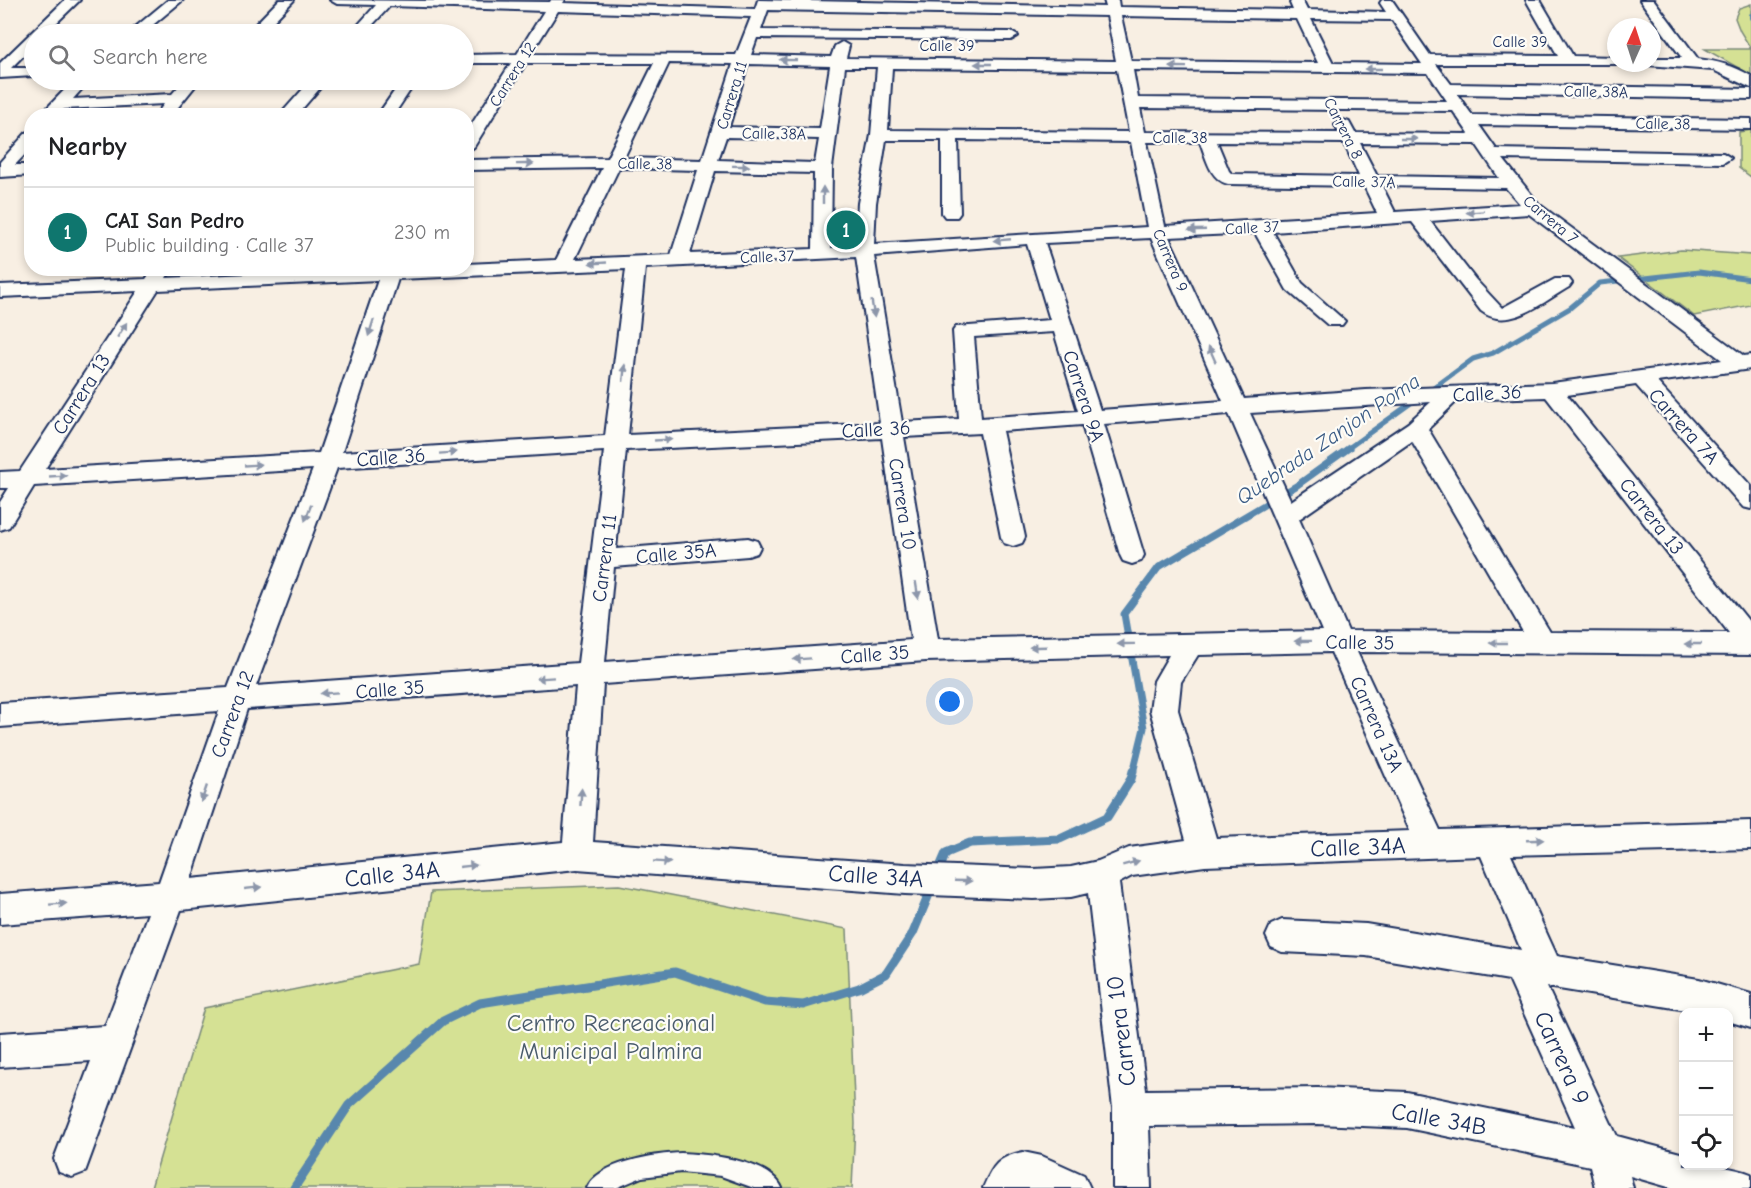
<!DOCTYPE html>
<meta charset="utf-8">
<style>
:root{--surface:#fff;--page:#f2f2f2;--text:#202124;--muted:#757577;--line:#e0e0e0;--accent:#0f766e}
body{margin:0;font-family:"Comic Neue",sans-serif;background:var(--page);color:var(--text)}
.controls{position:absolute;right:18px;bottom:18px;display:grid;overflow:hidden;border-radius:12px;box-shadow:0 3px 9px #0003}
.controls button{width:54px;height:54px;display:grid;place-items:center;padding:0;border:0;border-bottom:2px solid var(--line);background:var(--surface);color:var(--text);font:30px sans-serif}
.compass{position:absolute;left:1607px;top:18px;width:54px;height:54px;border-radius:50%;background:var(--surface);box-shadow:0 3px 9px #0003;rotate:3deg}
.you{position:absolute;left:950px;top:702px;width:21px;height:21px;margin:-15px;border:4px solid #fff;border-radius:50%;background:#1a73e8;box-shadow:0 0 0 9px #1a73e833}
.badge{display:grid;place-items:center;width:39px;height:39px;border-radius:50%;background:var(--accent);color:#fff;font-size:20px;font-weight:700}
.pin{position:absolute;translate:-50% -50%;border:3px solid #fff;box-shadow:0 2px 6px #0006}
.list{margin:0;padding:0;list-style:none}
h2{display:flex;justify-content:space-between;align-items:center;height:78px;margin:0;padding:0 24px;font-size:26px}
h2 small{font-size:20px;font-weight:400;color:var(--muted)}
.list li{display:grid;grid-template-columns:39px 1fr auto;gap:18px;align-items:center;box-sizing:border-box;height:90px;padding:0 24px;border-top:2px solid var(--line)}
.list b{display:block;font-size:22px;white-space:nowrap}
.list p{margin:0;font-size:20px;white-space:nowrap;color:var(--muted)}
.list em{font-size:20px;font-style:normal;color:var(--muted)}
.icon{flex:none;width:33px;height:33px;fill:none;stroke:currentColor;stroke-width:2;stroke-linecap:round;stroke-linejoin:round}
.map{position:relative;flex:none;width:1751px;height:1188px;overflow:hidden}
.search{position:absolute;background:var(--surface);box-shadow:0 3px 9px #0003;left:24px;top:24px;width:450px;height:66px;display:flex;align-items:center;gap:15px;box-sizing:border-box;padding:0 21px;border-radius:33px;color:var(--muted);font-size:22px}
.panel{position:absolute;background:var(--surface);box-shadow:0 3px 9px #0003;left:24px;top:108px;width:450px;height:168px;border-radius:24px}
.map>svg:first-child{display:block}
.green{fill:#d5e194;stroke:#788879;stroke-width:1.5}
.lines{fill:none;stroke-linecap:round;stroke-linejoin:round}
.stream-far3{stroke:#5887ad;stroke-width:4}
.stream-far2{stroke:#5887ad;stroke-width:5}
.stream-far1{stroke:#5887ad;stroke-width:7}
.stream{stroke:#5887ad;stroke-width:9}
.lane-casing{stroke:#1b2f5e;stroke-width:4}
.street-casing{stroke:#1b2f5e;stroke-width:4}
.lane{fill:#fdfcf7;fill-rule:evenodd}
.street{fill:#fdfcf7;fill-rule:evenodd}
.oneway{fill:#8c96aa}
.labels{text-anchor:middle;stroke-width:4.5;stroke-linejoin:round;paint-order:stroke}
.far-street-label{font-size:16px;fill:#1b2f5e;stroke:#fdfcf7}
.street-label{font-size:20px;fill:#1b2f5e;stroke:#fdfcf7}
.water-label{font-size:21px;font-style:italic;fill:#3a5b85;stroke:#fdfcf7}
.near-street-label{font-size:24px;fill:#1b2f5e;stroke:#fdfcf7}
.near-park-label{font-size:24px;fill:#4a5c6c;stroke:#fdfcf7}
</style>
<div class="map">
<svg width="1751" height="1188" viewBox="0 0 1751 1188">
<rect width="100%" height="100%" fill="#f8efe3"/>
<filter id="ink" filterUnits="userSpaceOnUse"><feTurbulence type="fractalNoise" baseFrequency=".0167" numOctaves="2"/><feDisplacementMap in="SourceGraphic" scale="12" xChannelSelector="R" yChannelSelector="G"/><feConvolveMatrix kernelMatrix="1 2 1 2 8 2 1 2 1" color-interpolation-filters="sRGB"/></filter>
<g filter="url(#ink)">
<path class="green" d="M1751,4V49L1740,31L1735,18L1739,8Z
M1705,49H1751V76L1746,72Z
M1751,130V177L1739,168V132Z
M1681,250L1751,255V305L1694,316L1618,258Z
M619,885L847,929L855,1124L852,1188H151L204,1008L419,964L431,892Z"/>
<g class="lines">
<path class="stream-far3" d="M1751,15V18"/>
<path class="stream-far2" d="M1428,392L1473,359L1493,353L1570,308L1600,283L1699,272L1751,279
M1347,449L1418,398"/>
<path class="stream-far1" d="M1133,773L1144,728L1124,614L1159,567L1296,486L1349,448"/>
<path class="stream" d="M937,874L946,853L970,843L1060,839L1107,817L1131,779L1133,771
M294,1188L349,1105L443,1021L480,1003L675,972L765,1002L803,1005L859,988L886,974L913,933L932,887"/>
<defs>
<path id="lane" d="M681,1153C707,1154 770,1160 782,1188H754L721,1176L681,1172L642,1177L616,1188H587C598,1162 656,1154 681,1153Z"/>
<path id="street" d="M65,0H80L45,34H34V45L11,68H34V76L0,78V63Z
M168,0H183L142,34H127Z
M279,0H294L261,34H246Z
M330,0L550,2L551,0H565L563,3L755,9L758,0L1106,7L1104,0H1118L1119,7L1293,10L1290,3L1292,0H1302L1307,10L1386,12L1380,3L1382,0H1392L1430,55L1558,56L1526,0H1540L1573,56L1616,57V63L1621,64H1436L1451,84L1751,89V99L1457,94L1472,115L1751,119V129L1479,125L1496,149L1723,153L1731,158L1723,163L1503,159L1539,204L1744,356L1751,355V369L1657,382L1751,486V509L1743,507L1636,385L1567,395L1751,624V655L1357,652L1440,830L1751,821V849L1511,855L1557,956L1699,979L1751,994V1028L1728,1021V1012H1698L1547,987L1617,1136L1684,1154V1166C1708,1166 1728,1165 1751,1174V1188H1672L1630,1176L1633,1188H1595L1590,1166L1407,1128L1318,1124L1149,1126L1151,1188H1113V1108L1088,893L1071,897L1034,899L905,894L577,869L181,910L85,1172L72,1177L59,1172L54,1159L91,1061L0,1067V1033L105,1026L148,913L0,924V894L159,882L219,711L0,727V703L228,688L313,469L34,486L9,527L0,530V502L9,488H0V472L20,471L138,291L0,297V285L146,279L154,268L166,269L169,273L166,278L372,268H466V264L556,260L602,168L466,170V160L607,158L654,63H526L474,147L466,152V133L511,63H464V55L517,54L544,11L390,6L364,34H350L376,5L337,4ZM768,10L1107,16L1116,61L846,58L849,46L842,42L835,46L831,57L751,55L757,38L1011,40L1018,36L1011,32L761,30ZM558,11L751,17L736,55L531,54ZM1121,16L1297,19L1318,63L1131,61ZM1311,19L1392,20L1422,64L1333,63ZM669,63L733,64L702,160L624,158ZM748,64L830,66L820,129L729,127ZM845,67H877L871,135L858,203L855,246L831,248L832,168ZM892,68L1117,70L1129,132L888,130ZM1133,70L1428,73L1447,101L1138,98ZM1140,108L1453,111L1469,134L1355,133L1349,122L1343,120L1335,125L1339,133L1145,132ZM726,137L819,139L815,163L718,160ZM886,140H942V213L945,217H957L960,213L958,140L1131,142L1147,227L874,244L876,203ZM1147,142H1200C1206,157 1210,180 1228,184L1364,186L1377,213L1165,226ZM1217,142L1344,143L1359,176L1232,174L1229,171ZM1360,143L1476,144L1499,178L1377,176ZM619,168L698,170L671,255L575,259ZM715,171L814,173L813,249L690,254ZM1382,186L1506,188L1520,204L1395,212ZM1529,214L1722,360L1552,383L1366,390L1244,399L1169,237L1255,233L1287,290L1328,325H1342L1345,321L1302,283L1273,232L1412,222L1481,311C1509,333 1544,301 1569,287L1572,283L1569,279H1555L1502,308L1475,279L1430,221ZM1151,238L1223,401L1100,410L1045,243ZM1027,244L1050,320L956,327L953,331L959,419L902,422L874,256ZM856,257L880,423L628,435L645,268ZM626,269L605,436L342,452L398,279ZM378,280L319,453L45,469L158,290ZM1054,332L1078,411L981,418L974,337ZM1546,397L1729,633L1550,632L1428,429L1458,400ZM1431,402L1408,423L1291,501L1250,413ZM1229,414L1322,631L938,639L904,437L980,433L1001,537L1004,543L1013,546L1022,543L1025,537L1002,431L1082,425L1120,555L1123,561L1132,564L1141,561L1144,555L1104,424ZM882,438L911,640L605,662L614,567L748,556L757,553L760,547L757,541L748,538L616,549L626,450ZM1412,441L1523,632L1348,631L1299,519ZM604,451L578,663L256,686L337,468ZM1331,652L1410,831L1216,838L1178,710L1181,682L1198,655ZM1169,655L1154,681L1150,710L1186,840L1129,848L1098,861L1071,867L1034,869L905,864L593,842L603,684L926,661ZM576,686L563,842L191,879L247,709ZM1481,856L1521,950L1366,924L1282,920L1271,925L1266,936L1271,947L1282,952L1366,956L1509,980L1575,1127L1407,1092L1318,1088L1146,1090L1119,883L1132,876L1205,866Z
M1640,0H1654L1698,59C1717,61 1735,66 1751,76V88L1713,70L1647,65L1645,63H1652V58H1682Z
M74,80H90L73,99L172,94L184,80H200L171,116L160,115L158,112L164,104L64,109L60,113H48L46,110L48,107Z
M311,80H327L296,116H279Z
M402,80H417L393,116H377Z
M32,131V147L15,165H32V175L0,177V162L26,133Z
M1023,1152L1042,1156L1084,1175L1090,1188H983C993,1165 998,1157 1023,1152Z"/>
</defs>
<use href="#lane" class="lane-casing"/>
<use href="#street" class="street-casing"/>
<use href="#lane" class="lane"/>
<use href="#street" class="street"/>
</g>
<defs><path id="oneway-solid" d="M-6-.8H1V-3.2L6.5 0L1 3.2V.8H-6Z" transform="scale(1.5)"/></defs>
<g class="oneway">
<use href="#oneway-solid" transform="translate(788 60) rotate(-179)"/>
<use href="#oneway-solid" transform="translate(983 64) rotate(-180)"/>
<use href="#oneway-solid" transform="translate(1178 67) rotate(-179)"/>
<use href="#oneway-solid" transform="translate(1373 69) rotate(-180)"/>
<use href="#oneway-solid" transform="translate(1409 139)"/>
<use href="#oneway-solid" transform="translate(525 164) rotate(-1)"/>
<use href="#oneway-solid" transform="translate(741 166) rotate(1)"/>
<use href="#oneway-solid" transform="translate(823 195) rotate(-90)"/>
<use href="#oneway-solid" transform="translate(1475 212) rotate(176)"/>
<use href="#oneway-solid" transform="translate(1197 230) rotate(178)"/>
<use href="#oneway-solid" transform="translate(1002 240) rotate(175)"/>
<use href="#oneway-solid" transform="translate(598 263) rotate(177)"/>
<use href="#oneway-solid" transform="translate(873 309) rotate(81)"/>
<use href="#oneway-solid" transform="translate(371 328) rotate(108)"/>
<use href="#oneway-solid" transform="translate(122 330) rotate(-58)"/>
<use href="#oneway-solid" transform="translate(1212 354) rotate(-114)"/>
<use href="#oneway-solid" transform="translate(624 373) rotate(-84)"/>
<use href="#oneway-solid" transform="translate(663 440) rotate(-3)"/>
<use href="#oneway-solid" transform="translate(448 453) rotate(-4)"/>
<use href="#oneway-solid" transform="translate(253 465) rotate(-3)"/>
<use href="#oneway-solid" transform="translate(58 476) rotate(-3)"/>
<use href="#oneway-solid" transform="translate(308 513) rotate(111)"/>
<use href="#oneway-solid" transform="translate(917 590) rotate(81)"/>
<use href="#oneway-solid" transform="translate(1303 641) rotate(179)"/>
<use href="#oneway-solid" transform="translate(1498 643) rotate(-180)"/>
<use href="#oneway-solid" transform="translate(1126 644) rotate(179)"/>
<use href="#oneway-solid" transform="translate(1693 644) rotate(-180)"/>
<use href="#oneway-solid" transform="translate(1038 647) rotate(178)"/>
<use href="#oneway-solid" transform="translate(802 659) rotate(176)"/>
<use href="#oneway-solid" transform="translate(545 678) rotate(176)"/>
<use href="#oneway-solid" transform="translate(329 693) rotate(176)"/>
<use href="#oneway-solid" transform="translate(204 794) rotate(109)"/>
<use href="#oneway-solid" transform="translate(581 797) rotate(-86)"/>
<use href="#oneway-solid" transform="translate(1535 840) rotate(-2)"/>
<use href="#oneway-solid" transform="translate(662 862) rotate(4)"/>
<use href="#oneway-solid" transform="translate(1131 863) rotate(-15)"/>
<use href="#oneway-solid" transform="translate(468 866) rotate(-6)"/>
<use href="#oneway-solid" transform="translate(963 881) rotate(2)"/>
<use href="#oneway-solid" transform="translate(253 888) rotate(-6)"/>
<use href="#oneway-solid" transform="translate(58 904) rotate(-4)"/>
</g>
</g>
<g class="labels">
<g class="far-street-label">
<text x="1520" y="47">Calle 39</text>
<text x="947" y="51">Calle 39</text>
<text transform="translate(512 74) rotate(-58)" y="6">Carrera 12</text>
<text transform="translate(1596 91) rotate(1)" y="6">Calle 38A</text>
<text transform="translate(731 95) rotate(-73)" y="6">Carrera 11</text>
<text transform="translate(1663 123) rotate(1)" y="6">Calle 38</text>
<text transform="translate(1344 128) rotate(63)" y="6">Carrera 8</text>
<text transform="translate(774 133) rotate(1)" y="6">Calle 38A</text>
<text x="1180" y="143">Calle 38</text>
<text transform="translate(645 163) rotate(1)" y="6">Calle 38</text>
<text transform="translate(1364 181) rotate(1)" y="6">Calle 37A</text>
<text transform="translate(1551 219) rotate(40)" y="6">Carrera 7</text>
<text transform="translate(1252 227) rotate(-3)" y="6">Calle 37</text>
<text transform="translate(767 256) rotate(-2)" y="6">Calle 37</text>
<text transform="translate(1171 260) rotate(67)" y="6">Carrera 9</text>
</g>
<g class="street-label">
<text transform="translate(1487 393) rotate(-3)" y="7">Calle 36</text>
<text transform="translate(81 394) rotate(-58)" y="7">Carrera 13</text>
<text transform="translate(1084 396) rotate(72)" y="7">Carrera 9A</text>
<text transform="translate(1684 426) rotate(48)" y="7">Carrera 7A</text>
<text transform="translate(876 429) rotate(-3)" y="7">Calle 36</text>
<text transform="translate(391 457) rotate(-4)" y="7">Calle 36</text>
<text transform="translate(903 504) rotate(81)" y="7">Carrera 10</text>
<text transform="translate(1652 516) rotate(52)" y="7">Carrera 13</text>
<text transform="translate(676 553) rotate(-5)" y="7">Calle 35A</text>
<text transform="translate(604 558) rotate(-83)" y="7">Carrera 11</text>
<text transform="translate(1360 642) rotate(1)" y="7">Calle 35</text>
<text transform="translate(875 654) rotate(-4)" y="7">Calle 35</text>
<text transform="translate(390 689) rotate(-4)" y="7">Calle 35</text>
<text transform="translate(232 714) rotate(-70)" y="7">Carrera 12</text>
<text transform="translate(1377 724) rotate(66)" y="7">Carrera 13A</text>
</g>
<g class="water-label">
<text transform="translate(1328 439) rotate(-34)" y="7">Quebrada Zanjon Poma</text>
</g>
<g class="near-street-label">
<text transform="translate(1358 847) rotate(-2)" y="8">Calle 34A</text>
<text transform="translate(392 874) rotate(-6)" y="8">Calle 34A</text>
<text transform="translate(876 876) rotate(4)" y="8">Calle 34A</text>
<text transform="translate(1121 1031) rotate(-97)" y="8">Carrera 10</text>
<text transform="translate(1562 1058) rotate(65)" y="8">Carrera 9</text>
<text transform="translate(1439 1119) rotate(10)" y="8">Calle 34B</text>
</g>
<g class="near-park-label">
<text x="611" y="1031">Centro Recreacional<tspan x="611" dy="28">Municipal Palmira</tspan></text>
</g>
</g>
</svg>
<div class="controls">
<button>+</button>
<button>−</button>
<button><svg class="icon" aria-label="locate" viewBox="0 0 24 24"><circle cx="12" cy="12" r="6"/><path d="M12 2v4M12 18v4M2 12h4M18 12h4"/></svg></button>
</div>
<svg class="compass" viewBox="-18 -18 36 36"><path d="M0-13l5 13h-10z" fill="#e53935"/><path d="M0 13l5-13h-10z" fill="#757577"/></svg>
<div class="you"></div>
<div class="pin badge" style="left:846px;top:230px">1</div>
<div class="search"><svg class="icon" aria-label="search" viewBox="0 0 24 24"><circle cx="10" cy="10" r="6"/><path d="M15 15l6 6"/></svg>Search here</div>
<section class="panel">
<h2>Nearby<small></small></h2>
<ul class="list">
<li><span class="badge">1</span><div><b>CAI San Pedro</b><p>Public building · Calle 37</p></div><em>230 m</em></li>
</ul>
</section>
</div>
